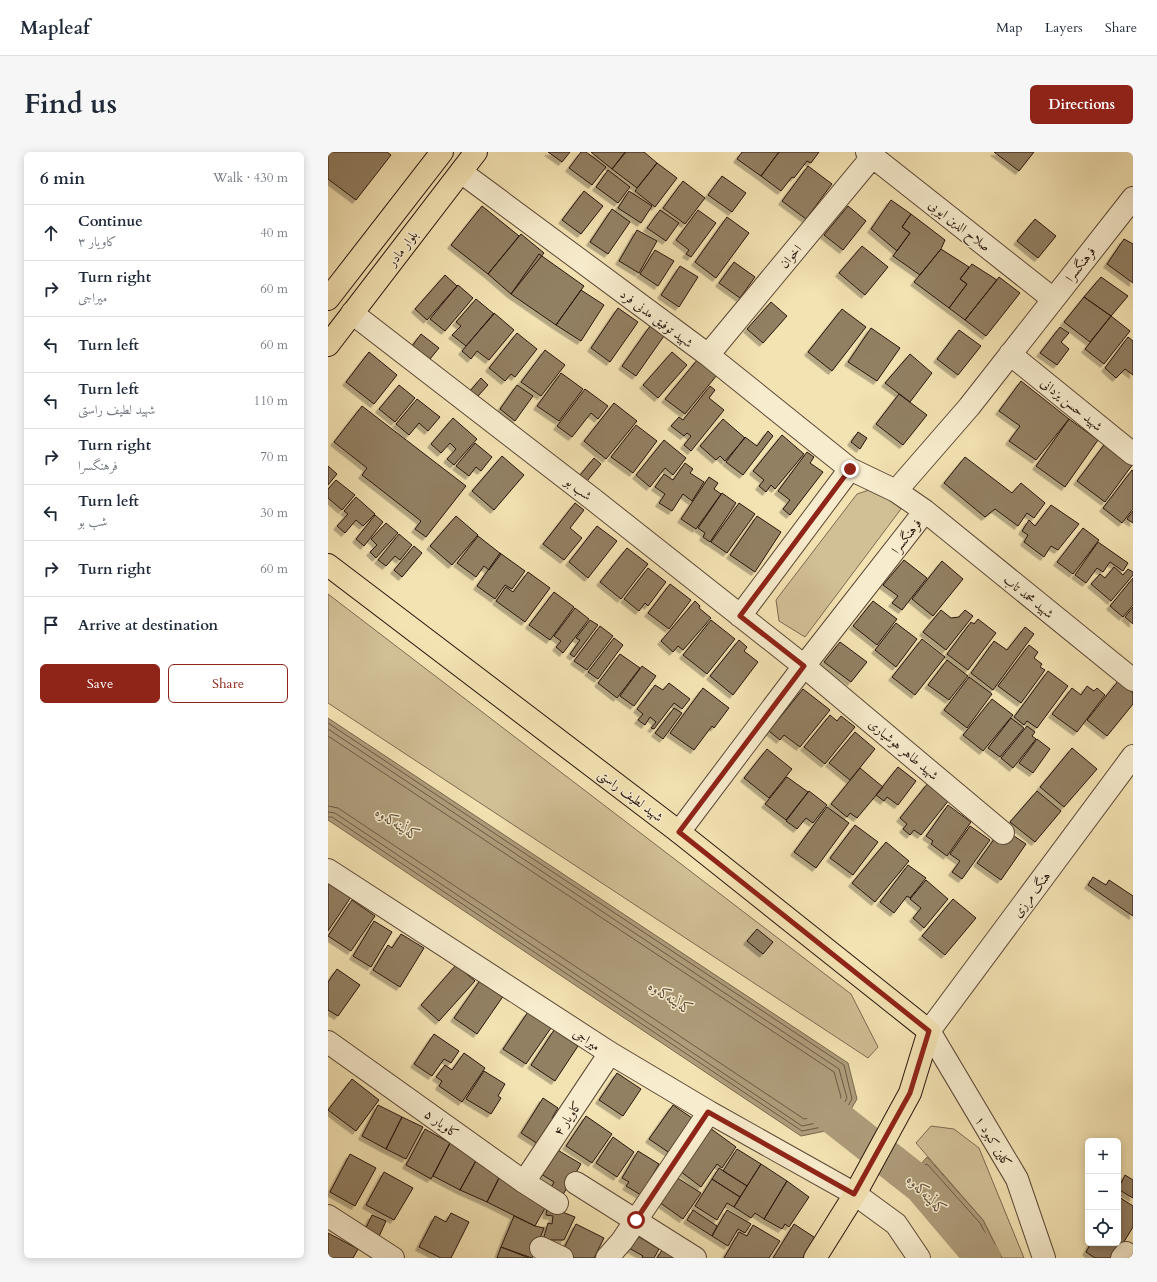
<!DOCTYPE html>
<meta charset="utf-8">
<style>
:root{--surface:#fff;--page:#f6f6f7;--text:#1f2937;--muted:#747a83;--line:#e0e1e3;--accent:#8f2418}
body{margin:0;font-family:Cardo,Amiri,serif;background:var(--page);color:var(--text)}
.controls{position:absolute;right:12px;bottom:12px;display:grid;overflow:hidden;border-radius:6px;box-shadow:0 2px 10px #0003}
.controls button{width:36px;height:36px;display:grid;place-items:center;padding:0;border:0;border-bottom:1px solid var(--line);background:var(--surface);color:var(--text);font:20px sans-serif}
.stop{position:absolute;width:12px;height:12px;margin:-9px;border:3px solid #8f2418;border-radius:50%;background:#fff}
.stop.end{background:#8f2418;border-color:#fff;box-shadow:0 1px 4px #0008}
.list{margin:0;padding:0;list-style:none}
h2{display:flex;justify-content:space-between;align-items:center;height:52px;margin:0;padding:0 16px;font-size:17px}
h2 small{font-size:13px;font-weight:400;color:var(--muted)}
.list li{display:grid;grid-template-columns:26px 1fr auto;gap:12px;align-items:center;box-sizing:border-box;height:56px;padding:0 16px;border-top:1px solid var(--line)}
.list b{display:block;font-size:15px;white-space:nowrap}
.list p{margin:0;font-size:13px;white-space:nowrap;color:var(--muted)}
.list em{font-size:13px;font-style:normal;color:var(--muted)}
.actions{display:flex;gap:8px;padding:12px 16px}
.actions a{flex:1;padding:9px 0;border:1px solid var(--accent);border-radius:6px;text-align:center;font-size:14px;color:var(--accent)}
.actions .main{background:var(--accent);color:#fff}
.icon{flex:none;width:22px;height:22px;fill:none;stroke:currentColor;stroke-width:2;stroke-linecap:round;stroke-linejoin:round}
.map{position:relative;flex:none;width:805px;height:1106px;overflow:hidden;border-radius:6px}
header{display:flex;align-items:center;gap:24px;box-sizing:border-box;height:56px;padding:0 20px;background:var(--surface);border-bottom:1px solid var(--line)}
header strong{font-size:19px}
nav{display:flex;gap:22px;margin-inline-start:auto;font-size:14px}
.intro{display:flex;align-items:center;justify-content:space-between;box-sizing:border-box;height:96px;padding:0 24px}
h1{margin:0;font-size:28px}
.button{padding:10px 18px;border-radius:6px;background:var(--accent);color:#fff;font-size:14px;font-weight:700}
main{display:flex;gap:24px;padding:0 24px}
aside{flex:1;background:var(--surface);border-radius:6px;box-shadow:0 2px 10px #0003}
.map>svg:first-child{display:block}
.green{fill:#d1bf96;stroke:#7d6a52}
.water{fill:#ae9c7a;stroke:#79664e}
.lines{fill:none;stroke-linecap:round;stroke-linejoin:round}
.shore{stroke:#6c5844;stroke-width:1}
.river{stroke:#ae9c7a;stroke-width:36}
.building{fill:#928063;stroke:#29150d;filter:url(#shadow)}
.minor-casing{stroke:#5c4836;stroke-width:24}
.major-casing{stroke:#29150d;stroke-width:24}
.minor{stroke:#f7eccd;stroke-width:22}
.major{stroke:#f3e2b2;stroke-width:22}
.route{stroke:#8f2418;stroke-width:5}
.labels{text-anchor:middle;stroke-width:3;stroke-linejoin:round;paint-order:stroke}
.street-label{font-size:13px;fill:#29150d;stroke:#f7eccd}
.water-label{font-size:14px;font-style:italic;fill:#5e4b39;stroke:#f7eccd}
</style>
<header>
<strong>Mapleaf</strong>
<nav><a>Map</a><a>Layers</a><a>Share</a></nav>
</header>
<div class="intro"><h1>Find us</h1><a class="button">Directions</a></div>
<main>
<aside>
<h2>6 min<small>Walk · 430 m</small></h2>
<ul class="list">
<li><svg class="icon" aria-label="ahead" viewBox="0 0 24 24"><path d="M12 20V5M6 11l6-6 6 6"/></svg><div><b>Continue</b><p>کاویار ۳</p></div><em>40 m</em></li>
<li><svg class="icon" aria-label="right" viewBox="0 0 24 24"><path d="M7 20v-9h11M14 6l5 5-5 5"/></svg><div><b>Turn right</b><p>میراجی</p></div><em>60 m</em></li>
<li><svg class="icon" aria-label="left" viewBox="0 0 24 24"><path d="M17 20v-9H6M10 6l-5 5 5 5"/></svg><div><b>Turn left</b></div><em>60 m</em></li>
<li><svg class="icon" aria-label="left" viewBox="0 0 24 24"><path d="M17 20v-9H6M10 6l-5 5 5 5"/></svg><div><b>Turn left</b><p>شهید لطیف راستی</p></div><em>110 m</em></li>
<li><svg class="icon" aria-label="right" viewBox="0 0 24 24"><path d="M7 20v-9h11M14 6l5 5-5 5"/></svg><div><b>Turn right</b><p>فرهنگسرا</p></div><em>70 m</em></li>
<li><svg class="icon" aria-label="left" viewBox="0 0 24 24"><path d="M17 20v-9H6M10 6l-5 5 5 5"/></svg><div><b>Turn left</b><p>شب بو</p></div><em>30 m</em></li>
<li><svg class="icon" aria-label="right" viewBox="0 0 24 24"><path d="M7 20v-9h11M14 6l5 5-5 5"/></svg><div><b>Turn right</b></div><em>60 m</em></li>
<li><svg class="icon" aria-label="arrive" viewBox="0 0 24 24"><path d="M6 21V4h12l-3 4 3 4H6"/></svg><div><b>Arrive at destination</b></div></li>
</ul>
<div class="actions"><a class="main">Save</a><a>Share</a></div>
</aside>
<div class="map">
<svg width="805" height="1106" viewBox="0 0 805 1106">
<defs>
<filter id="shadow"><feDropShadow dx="-3.5" dy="3.5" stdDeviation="0" flood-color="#0004"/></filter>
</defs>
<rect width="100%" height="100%" fill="#f3e2b2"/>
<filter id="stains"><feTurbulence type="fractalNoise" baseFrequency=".005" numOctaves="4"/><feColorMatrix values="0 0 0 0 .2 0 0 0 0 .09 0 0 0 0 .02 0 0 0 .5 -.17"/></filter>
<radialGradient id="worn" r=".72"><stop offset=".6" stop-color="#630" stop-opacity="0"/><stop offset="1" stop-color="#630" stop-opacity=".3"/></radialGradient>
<path class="green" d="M547,336L573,357L477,485L451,469L448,448L529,342Z
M0,442L523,842L550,895L540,906L0,551Z
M603,974L626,977L651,996L696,1106H674L655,1068L588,991Z"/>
<path class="water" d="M0,566L520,911L529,947L512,976L473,984L0,668Z
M599,1005L655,1068L674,1106H637L574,1034Z"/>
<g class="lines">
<path class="shore" d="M0,571L516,913L524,947L509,972L474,979L4,665H0
M0,577L511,917L519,946L507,967L474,974L7,661L0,660
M0,584L506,920L513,945L503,962L476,967L10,656L0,654
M598,1029H600L643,1077L651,1092L650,1095L647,1094L595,1035V1033Z
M640,1106L639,1102L580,1035V1032L598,1012L600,1013L652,1071L670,1106
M645,1106L643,1099L587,1035V1033L598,1020H600L648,1074L664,1106"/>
<path class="river" d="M476,941L594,1034L655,1106"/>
</g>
<path class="building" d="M0,0H59L63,3L28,48L0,27Z
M220,0H242L234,10Z
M253,0H258L278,15L264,33L241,16Z
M263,0H297L284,17Z
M298,0H316L329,11L309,36L284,17Z
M414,0H451L433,24L409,7Z
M451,0H491L483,11L479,9L466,26L464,25L453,39L433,24Z
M666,0H706L691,19Z
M329,11L349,26L327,55L307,39Z
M480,14L504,32L478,67L454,49Z
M280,18L302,35L290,51L268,35Z
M394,24L418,41L404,60L380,43Z
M355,29L377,46L357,72L335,56Z
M256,39L275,54L253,82L234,68Z
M301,39L324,54L313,71L290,56Z
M563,48L583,62L574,75L582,81L569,99L543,77Z
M154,54L191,84L160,122L123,93Z
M520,54L538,69L515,98L496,83Z
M284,57L302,70L280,102L262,90Z
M332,58L351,71L338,89L319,76Z
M370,58L388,71L363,105L358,102L361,98L348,88Z
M583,62L617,88L613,97L592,123L565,104L582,81L574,75Z
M399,65L421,81L388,126L367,110Z
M707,67L728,84L710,106L689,89Z
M309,78L329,89L311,121L291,109Z
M193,82L216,101L183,142L160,122Z
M796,87L805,92V131L779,112Z
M534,94L560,115L537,143L511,121Z
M613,97L641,115L632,127L639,132L621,156L586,130Z
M327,98L346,109L330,134L312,122Z
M211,102L256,134L228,173L183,142Z
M406,110L427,125L412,146L391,131Z
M644,112L669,128L637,168L621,156L639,132L632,127Z
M352,114L370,125L351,155L333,143Z
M117,123L129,134L99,168L87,157Z
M671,125L692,141L658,184L637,168Z
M773,125L800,144L783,164L756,145Z
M130,133L145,146L117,179L102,167Z
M253,138L276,153L253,189L228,173Z
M756,145L783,164L762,190L736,170Z
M148,147L166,162L138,194L124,183L133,174L128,170Z
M443,150L459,164L435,191L419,177Z
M290,156L310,170L282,210L263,196Z
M514,157L538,175L504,219L480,200Z
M166,161L186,178L161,208L149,199L143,207L134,199Z
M783,164L802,179L776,212L757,197Z
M322,174L336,184L308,224L294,214Z
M732,175L741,181L733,190L741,197L729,213L712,201Z
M543,176L572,196L549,229L520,210Z
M631,178L653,194L630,223L609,207Z
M189,181L209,197L187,225L183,222L177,229L161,216Z
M93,182L111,196L102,207L84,194Z
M800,185L805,189V223L797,217L788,226L777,216Z
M217,198L237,213L213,244L193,230Z
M41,200L69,223L46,252L18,230Z
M344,200L359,213L330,246L315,233Z
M582,202L604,221L582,250L557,231Z
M370,207L389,223L357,262L337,247Z
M233,221L255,237L231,269L209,254Z
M153,226L160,233L149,245L142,239Z
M693,229L741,267L708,308L681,289L692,274L671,259Z
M71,233L87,246L67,270L51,257Z
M189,233L205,244L187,269L172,257Z
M382,234L387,238L381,246L396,258L363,299L356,293L363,284L359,281L356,284L343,274L351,265L355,268Z
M257,237L280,254L270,267L263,261L244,285L229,274Z
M571,242L599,263L575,293L548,272Z
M89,247L112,265L100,279L91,271L81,283L68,272Z
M286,251L309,269L278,307L256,289Z
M34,254L138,334L98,385L87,377L93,369L34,323L39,316L6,290Z
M125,266L149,287L126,313L119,307L128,297L122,291L113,301L103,292Z
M395,267L417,286L397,309L392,304L388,308L372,294Z
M741,267L770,288L737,335L708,314Z
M308,273L329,289L305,321L283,305Z
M440,279L445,284L415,323L398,310L417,285L429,294Z
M530,280L539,286L532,297L523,290Z
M454,283L476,302L447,337L443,333L438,340L431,334L436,328L425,319Z
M336,288L358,306L345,323L337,316L322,335L308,323Z
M779,289L805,312L777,350L749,329Z
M147,291L164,305L153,319L148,315L141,324L128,314Z
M479,300L486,305L482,311L495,320L462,363L455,357L462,348L450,339Z
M174,304L196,323L166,358L144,339Z
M637,305L684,341L693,331L717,351L706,366L699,361L690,374L667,357L657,365L616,331Z
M266,306L273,312L259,329L252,323Z
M357,311L365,317L362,321L376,330L364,349L355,342L344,359L331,351L337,342L327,335L336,322L345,328Z
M0,314L9,322L0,333Z
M804,318L805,319V357L794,371L775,356Z
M381,325L390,331L386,337L393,342L368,377L353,367Z
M8,328L27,343L14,358L0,346V337Z
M394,341L408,351L382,390L375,385L377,381L370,376Z
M28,345L47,362L35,374L28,368L17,381L9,374L20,362L16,359Z
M247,351L256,358L242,376L254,386L236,408L215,392Z
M411,351L427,362L399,401L383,390Z
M723,353L751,372L730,398L723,394L716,405L696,390L700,383L694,379L701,368L707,374Z
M805,359V371L799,367Z
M47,363L55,370L36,394L28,387Z
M128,364L150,383L124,413L102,394Z
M429,364L453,380L427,420L402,403Z
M58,371L70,381L48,406L42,400L49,393L43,387Z
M269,374L289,389L260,426L241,410Z
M755,376L771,388L745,422L729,410Z
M71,382L84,393L72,408L67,404L58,414L50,408Z
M150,384L173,402L161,418L156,414L148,425L129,411Z
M770,390L800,411L795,419L782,410L775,420L769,416L758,431L747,423Z
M86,394L94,401L74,425L66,418Z
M299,396L320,412L293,447L272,430Z
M172,401L197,419L184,437L177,433L167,447L149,434Z
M576,408L599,426L574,458L564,451L570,444L555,433Z
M614,409L635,427L605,464L584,447Z
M786,415L795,423L800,417L805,420V423L783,449L763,432L772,422L777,426Z
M320,416L338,430L320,454L317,451L311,459L296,447Z
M200,420L222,436L197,470L168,449L178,435L185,440Z
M805,426V453L795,465L782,454Z
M342,432L363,448L341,477L320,461Z
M226,440L246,455L222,488L201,473Z
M367,449L372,454L371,456L383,466L355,498L350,494L345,500L333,489Z
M545,449L569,467L549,493L525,474Z
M805,455V472L797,465Z
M247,456L261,467L235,501L228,495L233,489L226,484Z
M613,458L623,466L631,465L637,458L645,464L618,498L595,480Z
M650,467L668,481L640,518L619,502L643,470L646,472Z
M262,468L270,473L246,505L242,502L252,488L248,486Z
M383,468L407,487L379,522L355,503Z
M568,471L589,487L568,515L547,498Z
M272,474L285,484L259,518L246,509Z
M697,475L706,482L665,538L643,521L666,489L679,498Z
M286,486L295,493L270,527L260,520Z
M594,487L617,505L587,543L564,525Z
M411,488L419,495L416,499L430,510L405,543L382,524Z
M512,490L539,510L523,530L496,510Z
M701,493L710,500L706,506L714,512L712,515L717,518L693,551L670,534Z
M292,502L312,516L289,546L270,531Z
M619,508L640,524L621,548L600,533Z
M314,514L328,524L306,554L292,544Z
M720,519L740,534L709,576L699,569L696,573L686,565Z
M641,525L664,542L639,576L616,558Z
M790,529L805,541V552L779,584L759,568Z
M341,531L362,547L354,557L346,551L326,577L323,576L328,570L322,565L317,573L310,568L315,562L309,557L327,533L335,538Z
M759,534L766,539L769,536L777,543L749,580L724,562L744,536L753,543Z
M375,536L401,556L386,576L384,574L366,598L342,581Z
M475,537L502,558L472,595L456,583L452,588L441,579Z
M664,547L685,563L655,599L635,583Z
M346,556L354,561L335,587L327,581Z
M502,563L509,569L513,564L527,575L497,612L476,595Z
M683,566L696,576L672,605L660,596Z
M699,574L707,580L704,584L708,587L685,616L673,606Z
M527,580L547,597L522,628L501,611Z
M709,587L722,597L705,621L691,611Z
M744,596L769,617L736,655L712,635Z
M439,597L464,617L441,646L416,626Z
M570,615L588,629L570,653L559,645L556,649L548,643Z
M532,616L555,635L529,666L522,661L519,665L503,652Z
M459,625L480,640L458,668L437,652Z
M600,631L621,648L593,683L586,678L582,683L575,677L579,672L572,666Z
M481,639L499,653L485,671L478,666L469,677L458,669Z
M709,639L733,659L707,690L682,670Z
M620,653L643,670L619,704L603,692L605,689L598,684Z
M499,655L521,671L488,716L466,700Z
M527,673L550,690L525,723L502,706Z
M642,674L662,688L634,727L624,720L632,709L622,702Z
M674,676L698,692L673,728L649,711Z
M558,690L581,709L547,750L524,731Z
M580,713L598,726L582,746L579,744L566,761L552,750Z
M765,725L778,733L781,728L805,744V764L760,733Z
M598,728L620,747L596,776L585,766L593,756L582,747Z
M1,730L23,745L0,779V732Z
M625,747L648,766L617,803L594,784Z
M24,748L47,764L23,799L0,784Z
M46,769L64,780L43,815L25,804Z
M429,777L445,790L435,802L419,789Z
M73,782L96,796L72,835L45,818L60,793L64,796Z
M128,813L147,829L111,869L93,853Z
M9,817L32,833L10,864L0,858V830Z
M153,827L176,843L149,882L126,866Z
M200,860L223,876L198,912L175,897Z
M226,878L250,894L227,929L203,913Z
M106,882L131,899L123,911L116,907L104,924L86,912Z
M136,901L157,916L134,950L111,934L114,929L108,925L117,913L124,918Z
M156,919L177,932L170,944L173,946L163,962L138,947Z
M289,921L313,937L295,964L271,948Z
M24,927L51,948L28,979L0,958Z
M215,946L230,956L224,966L234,972L210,992L193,981Z
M50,953L74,965L58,997L34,984Z
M345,953L367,968L343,1002L321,987Z
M258,964L284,982L264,1011L238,994Z
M74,965L95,975L78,1007L58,997Z
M382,976L408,995L394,1016L389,1012L373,1035L352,1019Z
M97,977L122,991L103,1027L78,1013Z
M285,985L306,1000L289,1025L268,1011Z
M122,991L150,1005L132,1038L105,1024Z
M228,997L253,1012L233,1046L221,1039L226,1030L213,1022Z
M409,997L433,1012L419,1034L395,1019Z
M310,999L331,1012L313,1043L298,1034L301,1030L294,1026Z
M22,1002L48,1016L27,1054L2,1040Z
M149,1007L173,1022L159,1050L132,1038Z
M433,1012L459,1029L436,1067L427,1061L423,1066L406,1055Z
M391,1016L419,1034L412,1045L384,1027Z
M56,1020L85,1036L66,1068L38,1053Z
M173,1022L222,1047L207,1074L159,1050Z
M797,1023L805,1028V1046L790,1037Z
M348,1025L373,1041L355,1067L331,1050Z
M384,1027L412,1045L406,1055L399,1051L389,1068L367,1054Z
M459,1029L481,1045L461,1075L457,1072L454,1077L436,1067Z
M791,1045L805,1054V1075L786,1106H767L758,1100L763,1091H790Z
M219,1054L247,1065L236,1088H215L220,1071L224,1072L225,1064L218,1063Z
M365,1058L389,1074L384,1084L359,1068Z
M399,1058L423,1072L417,1081L410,1077L400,1094L384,1084Z
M123,1061L141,1070L123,1106H113L91,1095L107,1064L118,1070Z
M44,1063L58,1069L49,1089L35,1082Z
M186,1064L207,1074L216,1076L204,1106L173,1095Z
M248,1072L276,1086L266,1106H247L234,1100Z
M466,1072L489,1087L476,1106H445Z
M425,1073L452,1089L441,1106H396L411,1080L419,1084Z
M0,1081L30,1097L25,1106H0Z
M308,1083L331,1097L326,1106H314L315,1104L301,1096Z
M173,1095L201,1106H169Z
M334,1098L348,1106H329Z"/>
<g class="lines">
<defs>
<path id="minor" d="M539,0L725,147
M133,20L380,203L522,317
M24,161L266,348L476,514L675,681
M682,202L805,302
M380,203L544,5
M597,359L805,528
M412,464L522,317L568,339
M351,680L476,514L597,359L568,339L641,255L805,46
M0,718L282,901L381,960L527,1042L568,1072L591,1106
M0,890L196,1030L229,1051
M196,1030L282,901
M248,1031L367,1106
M0,1064L65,1106
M213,1096L234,1106
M279,1106L294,1089L381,960
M716,1106L689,1027L601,879L805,604
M794,1106L798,1101"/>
<path id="major" d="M0,147L114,0
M0,193L148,0
M0,413L351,680L601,879L582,941L527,1042L487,1106"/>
</defs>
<use href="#minor" class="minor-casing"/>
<use href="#major" class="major-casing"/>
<use href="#minor" class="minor"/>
<use href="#major" class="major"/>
</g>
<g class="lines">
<path class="route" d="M308,1068L380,960L526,1042L582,941L601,879L351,680L476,514L412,464L522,317"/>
</g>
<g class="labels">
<g class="street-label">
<text transform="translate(632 73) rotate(38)" y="5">صلاح الدین ایوبی</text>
<text transform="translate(74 96) rotate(-53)" y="5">بلوار مادر</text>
<text transform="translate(462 104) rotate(-50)" y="5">اخوان</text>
<text transform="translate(752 112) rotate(-52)" y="5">فرهنگسرا</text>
<text transform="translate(329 166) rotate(37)" y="5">شهید توفیق مدنی فرد</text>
<text transform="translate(744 252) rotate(39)" y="5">شهید حسن یزدانی</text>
<text transform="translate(251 336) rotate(38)" y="5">شب بو</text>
<text transform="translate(578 384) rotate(-52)" y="5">فرهنگسرا</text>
<text transform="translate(701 444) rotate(39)" y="5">شهید محمد تاب</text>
<text transform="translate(576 597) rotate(40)" y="5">شهید طاهر هوشیاری</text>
<text transform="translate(303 643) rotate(37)" y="5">شهید لطیف راستی</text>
<text transform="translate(703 742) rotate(-53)" y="5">هنگ مرزی</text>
<text transform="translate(259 887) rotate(33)" y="5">میراجی</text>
<text transform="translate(239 966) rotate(-56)" y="5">کاویار ۴</text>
<text transform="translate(114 971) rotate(36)" y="5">کاویار ۵</text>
<text transform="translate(666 989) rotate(59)" y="5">کلین کبود ۱</text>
</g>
<g class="water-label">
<text transform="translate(70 672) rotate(33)" y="5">کەڵینەکەوە</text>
<text transform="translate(343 846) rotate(33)" y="5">کەڵینەکەوە</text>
<text transform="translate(599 1043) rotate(46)" y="5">کەڵینەکەوە</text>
</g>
</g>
<rect width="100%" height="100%" filter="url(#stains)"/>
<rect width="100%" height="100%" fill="url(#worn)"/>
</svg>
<div class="controls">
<button>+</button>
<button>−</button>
<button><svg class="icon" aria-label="locate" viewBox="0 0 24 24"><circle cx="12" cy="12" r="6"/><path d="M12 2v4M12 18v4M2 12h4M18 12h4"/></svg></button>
</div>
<div class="stop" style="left:308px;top:1068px"></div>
<div class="stop end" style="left:522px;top:317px"></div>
</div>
</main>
